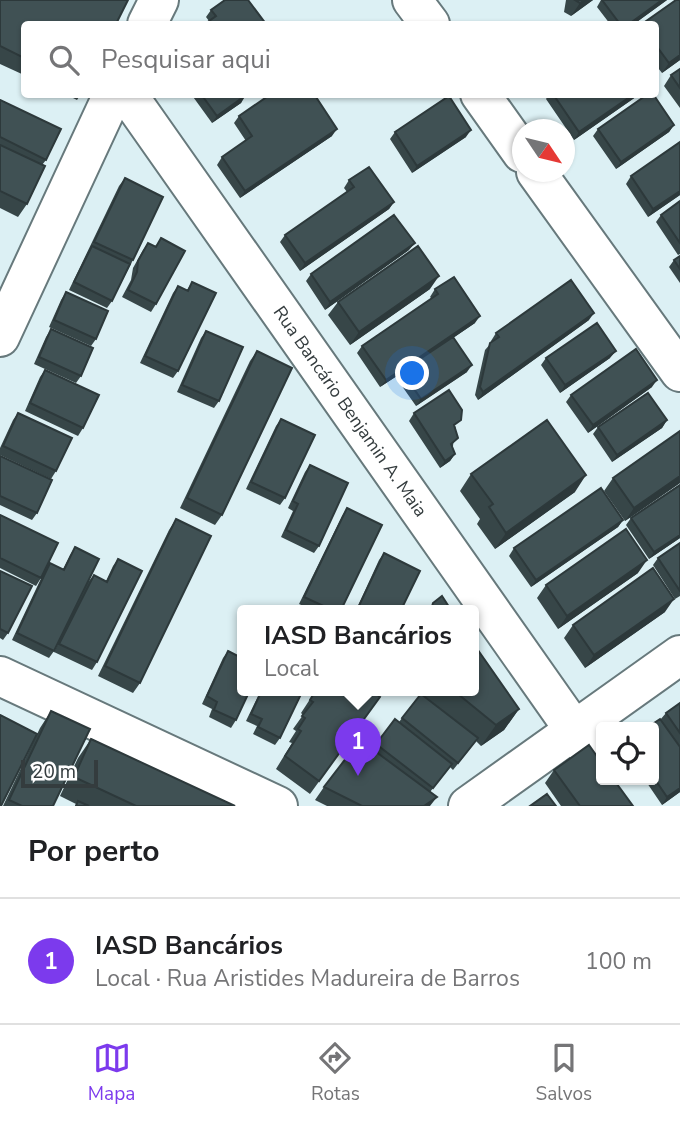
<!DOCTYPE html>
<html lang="pt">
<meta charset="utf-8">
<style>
:root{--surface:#fff;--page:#f2f2f2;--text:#202124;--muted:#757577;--line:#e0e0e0;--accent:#7c3aed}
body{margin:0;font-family:"Nunito Sans",sans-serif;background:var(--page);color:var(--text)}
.controls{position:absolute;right:21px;bottom:21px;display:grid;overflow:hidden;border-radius:7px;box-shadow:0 2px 5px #0004}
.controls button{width:63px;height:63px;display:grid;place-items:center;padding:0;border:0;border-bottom:2px solid var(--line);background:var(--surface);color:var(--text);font:35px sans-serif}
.compass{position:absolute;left:512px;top:119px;width:63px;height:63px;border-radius:50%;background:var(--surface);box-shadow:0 2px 5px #0004;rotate:125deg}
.scale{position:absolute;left:21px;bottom:18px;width:77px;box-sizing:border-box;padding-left:7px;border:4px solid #343c3e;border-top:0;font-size:19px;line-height:24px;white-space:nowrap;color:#343c3e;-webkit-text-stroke:5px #fff;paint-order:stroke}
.you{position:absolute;left:413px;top:374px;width:24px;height:24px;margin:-18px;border:5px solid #fff;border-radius:50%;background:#1a73e8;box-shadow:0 0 0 10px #1a73e833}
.badge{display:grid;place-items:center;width:46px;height:46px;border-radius:50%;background:var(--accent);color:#fff;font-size:23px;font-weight:700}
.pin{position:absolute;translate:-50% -58px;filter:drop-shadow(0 2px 4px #0008)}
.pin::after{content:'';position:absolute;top:37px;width:24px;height:21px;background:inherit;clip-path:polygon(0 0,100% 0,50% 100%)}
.popup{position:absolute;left:237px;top:605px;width:242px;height:91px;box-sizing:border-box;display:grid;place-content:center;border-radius:7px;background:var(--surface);filter:drop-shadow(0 2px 5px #0005);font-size:23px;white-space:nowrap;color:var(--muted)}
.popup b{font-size:26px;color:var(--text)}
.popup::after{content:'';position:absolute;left:50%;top:100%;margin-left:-14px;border:14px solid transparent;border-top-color:var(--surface)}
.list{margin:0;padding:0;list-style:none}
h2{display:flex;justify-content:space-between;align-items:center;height:91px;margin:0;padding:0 28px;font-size:30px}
h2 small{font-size:23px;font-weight:400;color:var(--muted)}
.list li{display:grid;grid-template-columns:46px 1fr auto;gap:21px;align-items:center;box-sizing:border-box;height:126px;padding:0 28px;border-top:2px solid var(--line)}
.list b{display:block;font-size:26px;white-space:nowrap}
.list p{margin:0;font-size:23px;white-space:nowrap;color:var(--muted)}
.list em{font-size:23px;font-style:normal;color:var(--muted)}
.icon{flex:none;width:38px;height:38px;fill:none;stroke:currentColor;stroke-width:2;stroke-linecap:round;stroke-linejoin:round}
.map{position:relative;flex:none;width:680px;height:806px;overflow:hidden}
.search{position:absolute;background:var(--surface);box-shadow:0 2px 5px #0004;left:21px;right:21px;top:21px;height:77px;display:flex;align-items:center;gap:18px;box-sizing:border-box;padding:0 24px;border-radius:7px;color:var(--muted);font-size:26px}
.sheet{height:217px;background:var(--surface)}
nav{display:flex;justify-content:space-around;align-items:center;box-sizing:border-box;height:98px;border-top:2px solid var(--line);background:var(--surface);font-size:19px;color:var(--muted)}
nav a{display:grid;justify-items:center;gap:4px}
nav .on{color:var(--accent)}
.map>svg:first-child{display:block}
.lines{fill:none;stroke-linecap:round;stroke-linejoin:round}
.minor-casing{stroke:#67797c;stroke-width:42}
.minor{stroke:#fff;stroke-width:38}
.wall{fill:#374648}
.shaded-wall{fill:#2d393b}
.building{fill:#405154;stroke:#2d393b;stroke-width:2}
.labels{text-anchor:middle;stroke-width:7;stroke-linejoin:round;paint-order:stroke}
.street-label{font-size:18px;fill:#343c3e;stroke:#fff}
</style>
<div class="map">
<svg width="680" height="806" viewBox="0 0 680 806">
<rect width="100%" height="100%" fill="#dcf0f4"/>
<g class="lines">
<defs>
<g id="minor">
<path d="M412,0L430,24"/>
<path d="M147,24L159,0"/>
<path id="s1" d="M127,94L601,768"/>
<path d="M480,94L522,153"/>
<path d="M536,172L680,372"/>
<path d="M0,337L113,94"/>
<path d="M0,676L278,806"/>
<path d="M468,806L680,655"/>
</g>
</defs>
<use href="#minor" class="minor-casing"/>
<use href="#minor" class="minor"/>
</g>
<path class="wall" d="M0,0L24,24V75L0,64Z
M566,0H593L571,16L564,12Z
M601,0H667L634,24H610L597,7Z
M680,0V60L662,73L655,64V24Z
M211,10L266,24L209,21L206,17Z
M680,69V108L664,86L671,75Z
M65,94H81L77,100Z
M191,94H245L241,103L212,123Z
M549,94H640L574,140L546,99Z
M0,100L46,160L42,165L27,204L18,217L0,208Z
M239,116L332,136L240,198L217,165L222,157L246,141L234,123Z
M674,125L669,132L616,169L593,136L598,129Z
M395,132L466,137L412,173L390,139Z
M680,142V195L648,217L626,184L631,176Z
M125,178L133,260L112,301L107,308L69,290L119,186Z
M349,180L394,202L389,209L300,271L280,242L285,235L347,192L344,188Z
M680,201V254L678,255L656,222L661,215Z
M161,238L156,304L151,312L122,297L131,280L133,268L143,250L148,243L155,247Z
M409,250L325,310L306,281L311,274Z
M680,256V283L669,267L674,260Z
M192,282L178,371L173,378L140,363L173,293L178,286L187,290Z
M430,289L350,345L328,315L338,302Z
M435,289L475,323L453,338L467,372L416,406L397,379L400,374L380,387L357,353L362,346L432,299L430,297Z
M66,292L96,339L91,346L49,327L61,300Z
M589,320L478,400L475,395L485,350L492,342L491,341L496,333Z
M51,329L81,376L76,383L34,364L46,337Z
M206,331L219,401L214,408L177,392L201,338Z
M257,351L222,515L215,525L180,508L250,361Z
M546,358H610L560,393L541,365Z
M45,370L83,428L78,436L25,411L40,377Z
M652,387L588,433L566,402L571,395Z
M18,413L56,471L51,479L0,455V448L13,420Z
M414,413L456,427L455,428L453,446L452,447L455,454L450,461L440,468L409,421Z
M281,419L285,498L280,505L246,489L276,426Z
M667,420L662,428L612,462L593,434L598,427Z
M0,456L37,513L32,520L0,505Z
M310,465L319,546L314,553L281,537L293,511L288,508L305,472Z
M471,474L575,492L495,549L477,524L480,519L460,491Z
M613,478L680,483L625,521L604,491Z
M680,485V538L649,559L626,525L631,518Z
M347,508L341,610H312L299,604L342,516Z
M0,515L41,578L36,586L0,568Z
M176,519L140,683L133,693L98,676L169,530Z
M623,520L618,527L531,587L509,556L514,548Z
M680,543V596L675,599L653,565L658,558Z
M75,547L54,651L49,658L12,640L45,570L50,563L63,569L70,555Z
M384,553L401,610H356L379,560Z
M118,559L97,662L92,670L54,652L88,582L94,575L106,581L113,566Z
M0,571L8,633L3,640L0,638Z
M638,573L558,629L537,598L546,585Z
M665,612L585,668L564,638L573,625Z
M228,651L236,720L231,728L209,717L212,709L202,704L223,658Z
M261,690H303L280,738L275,745L253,734L257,726L246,721Z
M316,690L380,697L310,794L276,769L292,743L289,742L296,731L293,729L303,715L301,713Z
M416,690H473L519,709L504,730L481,746L476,741L453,770L450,767L430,792V806H327L315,800L324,787L372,749L395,719L399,722L420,695Z
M680,703V792L662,805L645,780H654V727L666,713Z
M51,711L53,806H3L40,728Z
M91,739L235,806H75L76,804L60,796L78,758Z
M554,770L633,806H561L545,783Z"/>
<path class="shaded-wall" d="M585,0H593L571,16L580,3Z
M662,0H667L634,24H629Z
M680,55V60L662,73L669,63Z
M634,94H640L574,140L579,132Z
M246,95L241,103L212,123L217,116Z
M674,125L669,132L616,169L621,162Z
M337,129L332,136L240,198L245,191Z
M471,130L466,137L412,173L417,166Z
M680,191V195L648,217L653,209Z
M394,202L389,209L300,271L305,263Z
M415,243L409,250L325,310L330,302Z
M439,276L430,289L350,345L359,332Z
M594,313L589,320L478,400L483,392Z
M480,316L475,323L403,372L402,371L400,374L380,387L386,380Z
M616,351L610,358L560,393L565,385Z
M472,365L467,372L416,406L421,399Z
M657,380L652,387L588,433L593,425Z
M667,420L662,428L612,462L617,455Z
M455,454L450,461L440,468L445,461Z
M586,475L575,492L495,549L506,533Z
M680,476V483L625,521L634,508Z
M623,520L618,527L531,587L536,580Z
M680,535V538L649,559L654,552Z
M647,560L638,573L558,629L567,616Z
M674,599L665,612L585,668L594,655Z
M519,709L504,730L481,746L496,725Z
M680,788V792L662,805L667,797Z
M437,797L430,806H424Z"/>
<path class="building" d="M0,0H128L116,24H24V58L0,46Z
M225,0H248L266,24H205L216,16L211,10Z
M575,0H585L580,3Z
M602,0H662L629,24H620Z
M676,0H680V55L669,63L655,44V24H642Z
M680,69V88L671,75Z
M201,94H245L246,95L217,116Z
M271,94H314L337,129L245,191L222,157L252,136L239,116Z
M553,94H634L579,132Z
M648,94H653L674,125L621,162L598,129Z
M449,96L471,130L417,166L395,132Z
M0,100L61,129L46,160L0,137Z
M680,142V191L653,209L631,176Z
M0,145L45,166L27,204L0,191Z
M369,167L394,202L305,263L285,235L354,187L349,180Z
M125,178L163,197L133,260L94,242Z
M680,201V243L661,215Z
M394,215L415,243L330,302L311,274Z
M161,238L185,251L156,304L128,290L137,272L138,261L148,243L156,247Z
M92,246L130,264L112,301L74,282Z
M418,246L439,276L359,332L338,302Z
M680,256V269L674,260Z
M454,277L480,316L386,380L362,346L438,294L435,289Z
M571,280L594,313L483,392L480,387L490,343L499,337L496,333Z
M192,282L216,293L178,371L145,356L178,286L188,291Z
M66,292L108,311L96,339L54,320Z
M597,323L616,351L565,385L546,358Z
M51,329L93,348L81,376L39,357Z
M206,331L243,347L219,401L182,385Z
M453,337L472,365L421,399L402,371Z
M636,349L657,380L593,425L571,395Z
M257,351L292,368L222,515L187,498Z
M45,370L99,395L83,428L30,403Z
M449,390L462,410L461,420L454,425L458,438L451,444L455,454L445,461L414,413Z
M648,393L667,420L617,455L598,427Z
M18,413L72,438L56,471L3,446Z
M281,419L315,435L285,498L251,482Z
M547,420L586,475L506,533L489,507L493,504L471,474Z
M680,431V476L634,508L613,478Z
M0,456L52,480L37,513L0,496Z
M310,465L348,483L319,546L286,530L298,504L293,501Z
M680,485V535L654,552L631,518Z
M601,488L623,520L536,580L514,548Z
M347,508L382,525L341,610H332L304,597Z
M0,515L58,543L41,578L0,558Z
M176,519L211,536L140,683L105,666Z
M626,529L647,560L567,616L546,585Z
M680,543V591L658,558Z
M75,547L99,559L54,651L17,633L50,563L64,570Z
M384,553L420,571L401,610H357Z
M118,559L142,571L97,662L59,644L94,575L107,582Z
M653,568L674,599L594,655L573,625Z
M0,571L32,586L8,633L0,629Z
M442,596L451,610H431L433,603Z
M473,643L519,709L496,725L453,690H473Z
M228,651L242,658V690H250L236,720L214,710L217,702L207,696Z
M262,690H303L280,738L258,727L262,719L251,714Z
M316,690H371L380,697L319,781L285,756L301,731L298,729L305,718L302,716L313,702L310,700Z
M421,694L478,738L458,763L402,718Z
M680,703V733L666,713Z
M51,711L90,729L53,806H22L9,800Z
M0,715L37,734L1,806H0Z
M395,719L452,764L433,788L376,744Z
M660,719L680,747V788L667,797L654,778V727H648Z
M91,739L235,806H136L74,777Z
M360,740L437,797L424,806H362L324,787Z
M589,745L601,762V780H614L633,806H580L554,770Z
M547,794L556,806H530Z
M78,801L89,806H76Z"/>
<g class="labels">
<g class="street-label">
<text dy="6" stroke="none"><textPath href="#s1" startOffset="388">Rua Bancário Benjamin A. Maia</textPath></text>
</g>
</g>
</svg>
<div class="controls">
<button><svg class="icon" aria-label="locate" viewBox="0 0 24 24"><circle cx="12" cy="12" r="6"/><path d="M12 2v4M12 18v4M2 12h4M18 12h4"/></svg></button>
</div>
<svg class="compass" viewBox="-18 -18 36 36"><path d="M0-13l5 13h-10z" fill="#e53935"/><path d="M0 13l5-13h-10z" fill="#757577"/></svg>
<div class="scale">20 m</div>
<div class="you"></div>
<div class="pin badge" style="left:358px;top:776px">1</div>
<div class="popup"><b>IASD Bancários</b>Local</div>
<div class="search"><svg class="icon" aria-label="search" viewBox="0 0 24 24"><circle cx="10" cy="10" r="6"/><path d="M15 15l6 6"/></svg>Pesquisar aqui</div>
</div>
<section class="sheet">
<h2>Por perto<small></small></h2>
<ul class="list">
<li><span class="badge">1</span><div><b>IASD Bancários</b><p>Local · Rua Aristides Madureira de Barros</p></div><em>100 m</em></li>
</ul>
</section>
<nav>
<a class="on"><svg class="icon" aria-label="map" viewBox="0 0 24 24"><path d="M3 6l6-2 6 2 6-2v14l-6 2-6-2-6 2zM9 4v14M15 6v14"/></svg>Mapa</a>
<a><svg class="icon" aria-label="directions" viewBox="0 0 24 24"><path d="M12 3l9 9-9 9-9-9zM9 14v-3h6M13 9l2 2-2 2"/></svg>Rotas</a>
<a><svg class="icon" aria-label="saved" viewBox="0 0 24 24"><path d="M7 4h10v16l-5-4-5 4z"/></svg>Salvos</a>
</nav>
